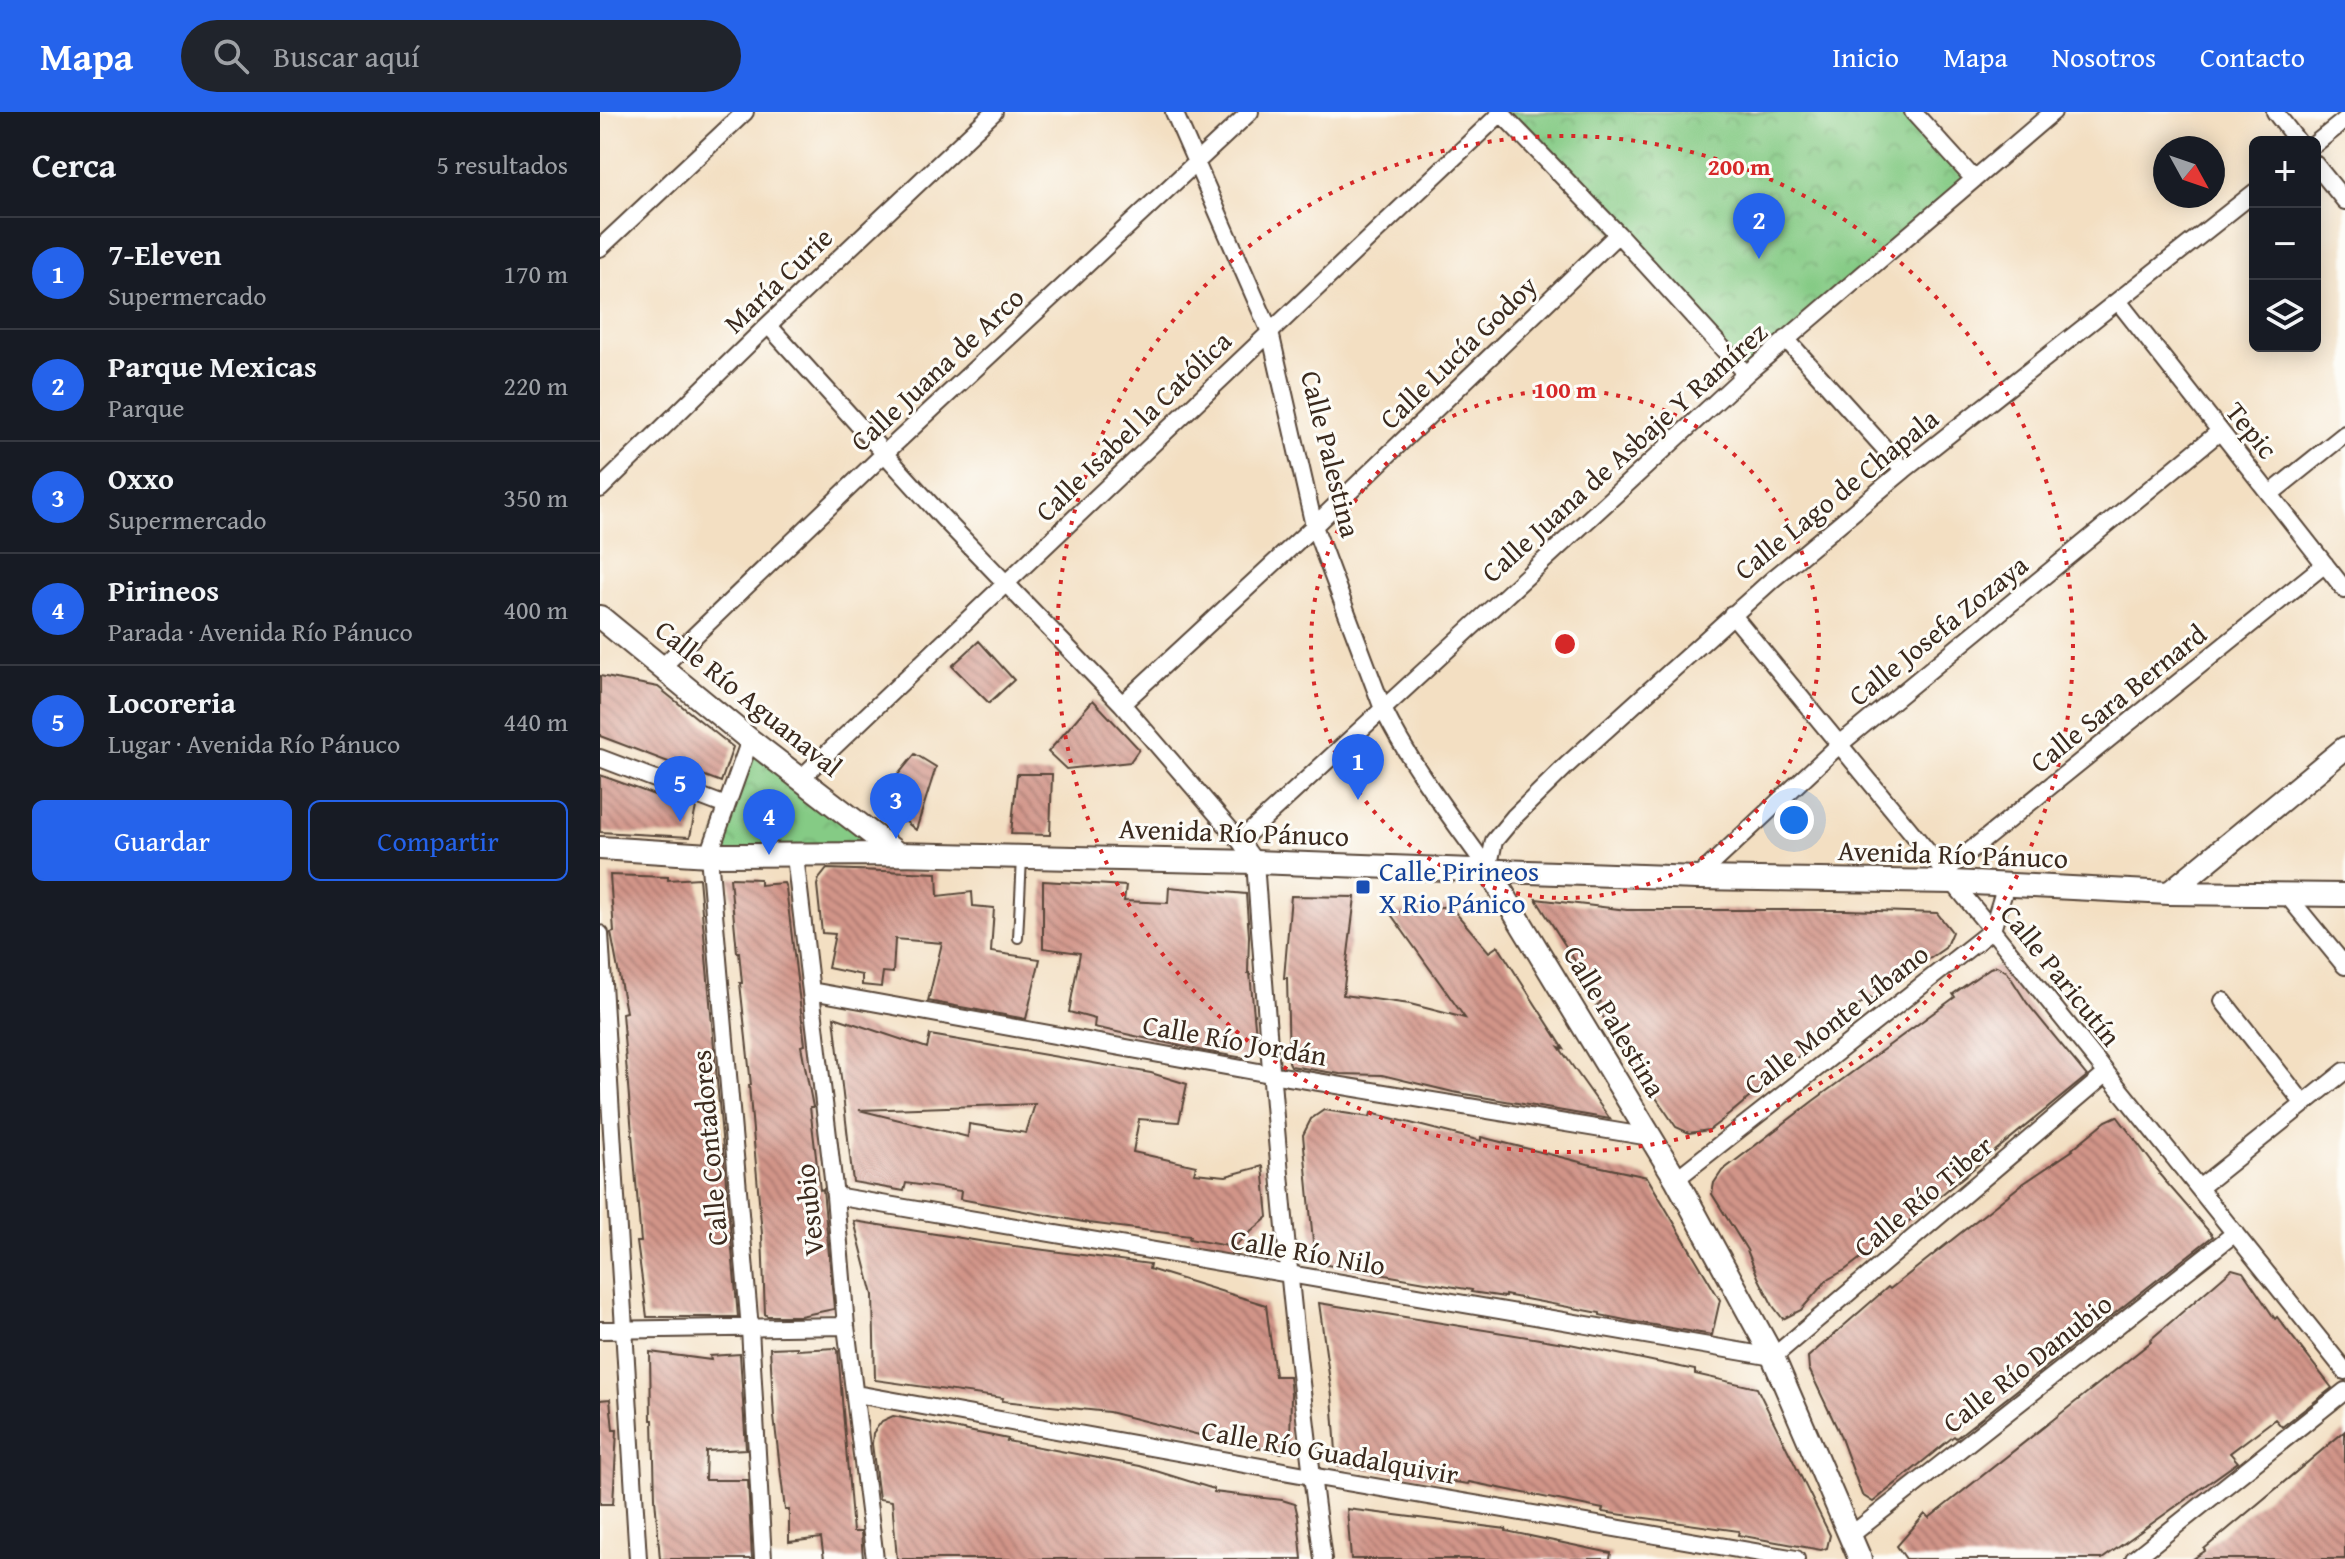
<!DOCTYPE html>
<html lang="es">
<meta charset="utf-8">
<style>
:root{--surface:#171b24;--page:#20242c;--text:#f1f3f6;--muted:#9ea1a6;--line:#363941;--accent:#2563eb}
body{margin:0;font-family:"Gentium Book Plus",serif;background:var(--page);color:var(--text)}
.controls{position:absolute;right:24px;top:24px;display:grid;overflow:hidden;border-radius:12px;box-shadow:0 4px 20px #0003}
.controls button{width:72px;height:72px;display:grid;place-items:center;padding:0;border:0;border-bottom:2px solid var(--line);background:var(--surface);color:var(--text);font:40px sans-serif}
.compass{position:absolute;left:1553px;top:24px;width:72px;height:72px;border-radius:50%;background:var(--surface);box-shadow:0 4px 20px #0003;rotate:130deg}
.you{position:absolute;left:1194px;top:708px;width:28px;height:28px;margin:-20px;border:6px solid #fff;border-radius:50%;background:#1a73e8;box-shadow:0 0 0 12px #1a73e833}
.badge{display:grid;place-items:center;width:52px;height:52px;border-radius:50%;background:var(--accent);color:#fff;font-size:26px;font-weight:700}
.pin{position:absolute;translate:-50% -66px;filter:drop-shadow(0 2px 4px #0008)}
.pin::after{content:'';position:absolute;top:42px;width:28px;height:24px;background:inherit;clip-path:polygon(0 0,100% 0,50% 100%)}
.list{margin:0;padding:0;list-style:none}
h2{display:flex;justify-content:space-between;align-items:center;height:104px;margin:0;padding:0 32px;font-size:34px}
h2 small{font-size:26px;font-weight:400;color:var(--muted)}
.list li{display:grid;grid-template-columns:52px 1fr auto;gap:24px;align-items:center;box-sizing:border-box;height:112px;padding:0 32px;border-top:2px solid var(--line)}
.list b{display:block;font-size:30px;white-space:nowrap}
.list p{margin:0;font-size:26px;white-space:nowrap;color:var(--muted)}
.list em{font-size:26px;font-style:normal;color:var(--muted)}
.actions{display:flex;gap:16px;padding:24px 32px}
.actions a{flex:1;padding:18px 0;border:2px solid var(--accent);border-radius:12px;text-align:center;font-size:28px;color:var(--accent)}
.actions .main{background:var(--accent);color:#fff}
.icon{flex:none;width:44px;height:44px;fill:none;stroke:currentColor;stroke-width:2;stroke-linecap:round;stroke-linejoin:round}
.map{position:relative;flex:none;width:1745px;height:1447px;overflow:hidden}
header{display:flex;align-items:center;gap:48px;box-sizing:border-box;height:112px;padding:0 40px;background:var(--accent);color:#fff}
header strong{font-size:38px}
nav{display:flex;gap:44px;margin-inline-start:auto;font-size:28px}
.search{width:560px;height:72px;background:var(--page);display:flex;align-items:center;gap:20px;box-sizing:border-box;padding:0 28px;border-radius:44px;color:var(--muted);font-size:30px}
main{display:flex}
aside{flex:1;background:var(--surface)}
.map>svg:first-child{display:block}
.park{fill:url(#park-crowns);stroke:#607a52;stroke-width:2}
.building{fill:url(#building-back-hatch);fill-rule:evenodd}
.lines{fill:none;stroke-linecap:round;stroke-linejoin:round}
.lane-casing{stroke:#574537;stroke-width:12}
.street-casing{stroke:#574537;stroke-width:20}
.secondary-casing{stroke:#574537;stroke-width:26}
.lane{stroke:#fff;stroke-width:8}
.street{stroke:#fff;stroke-width:16}
.secondary{stroke:#fff;stroke-width:22}
.ring{fill:none;stroke:#d62828;stroke-width:4;stroke-dasharray:4 8}
.transit-dot{fill:#1a4fb4;stroke:#fdfcf7;stroke-width:3}
.labels{text-anchor:middle;stroke-width:6;stroke-linejoin:round;paint-order:stroke}
.street-label{font-size:28px;fill:#3b2a1e;stroke:#fdfcf7}
.transit-label{font-size:28px;fill:#164399;stroke:#fdfcf7;text-anchor:start}
.centre{fill:#d62828;stroke:#fdfcf7;stroke-width:4}
.ring-label{font-size:24px;text-anchor:middle;font-weight:bold;fill:#d62828;stroke:#fdfcf7;stroke-width:6;stroke-linejoin:round;paint-order:stroke}
</style>
<header>
<strong>Mapa</strong>
<div class="search"><svg class="icon" aria-label="search" viewBox="0 0 24 24"><circle cx="10" cy="10" r="6"/><path d="M15 15l6 6"/></svg>Buscar aquí</div>
<nav><a>Inicio</a><a>Mapa</a><a>Nosotros</a><a>Contacto</a></nav>
</header>
<main>
<aside>
<h2>Cerca<small>5 resultados</small></h2>
<ul class="list">
<li><span class="badge">1</span><div><b>7-Eleven</b><p>Supermercado</p></div><em>170 m</em></li>
<li><span class="badge">2</span><div><b>Parque Mexicas</b><p>Parque</p></div><em>220 m</em></li>
<li><span class="badge">3</span><div><b>Oxxo</b><p>Supermercado</p></div><em>350 m</em></li>
<li><span class="badge">4</span><div><b>Pirineos</b><p>Parada · Avenida Río Pánuco</p></div><em>400 m</em></li>
<li><span class="badge">5</span><div><b>Locoreria</b><p>Lugar · Avenida Río Pánuco</p></div><em>440 m</em></li>
</ul>
<div class="actions"><a class="main">Guardar</a><a>Compartir</a></div>
</aside>
<div class="map">
<svg width="1745" height="1447" viewBox="0 0 1745 1447">
<defs>
<pattern id="park-crowns" width="20" height="18" patternUnits="userSpaceOnUse" patternTransform="scale(2)"><rect width="20" height="18" fill="#85cb85"/><path d="M2 6a3 3 0 1 1 6 0M12 15a3 3 0 1 1 6 0" fill="none" stroke="#74ae72"/></pattern>
<pattern id="building-back-hatch" width="6" height="6" patternUnits="userSpaceOnUse" patternTransform="scale(2)"><rect width="6" height="6" fill="#d19488"/><path d="M-1 5l2 2M0 0l6 6M5-1l2 2" fill="none" stroke="#ab796f"/></pattern>
</defs>
<rect width="100%" height="100%" fill="#fdfcf7"/>
<filter id="ink" filterUnits="userSpaceOnUse"><feTurbulence type="fractalNoise" baseFrequency=".0125" numOctaves="2"/><feDisplacementMap in="SourceGraphic" scale="16" xChannelSelector="R" yChannelSelector="G"/><feConvolveMatrix kernelMatrix="1 2 1 2 8 2 1 2 1" color-interpolation-filters="sRGB"/></filter>
<filter id="wash" filterUnits="userSpaceOnUse"><feTurbulence type="fractalNoise" baseFrequency=".006" numOctaves="4" result="noise"/><feDisplacementMap in="SourceGraphic" scale="32" xChannelSelector="R" yChannelSelector="G"/><feGaussianBlur stdDeviation="1.8" result="paint"/><feColorMatrix in="noise" values="0 0 0 0 0 0 0 0 0 0 0 0 0 0 0 0 0 1.4 0 .05"/><feComposite in="paint" operator="in"/></filter>
<g filter="url(#wash)">
<rect width="100%" height="100%" fill="#f3dfc2"/>
<path class="park" d="M902,0H1312L1373,66L1146,262Z
M150,628L298,742L109,743Z"/>
<g id="blocks">
<path class="building" d="M379,529L414,568L389,591L352,554Z
M0,564L58,575L133,635L121,670L0,624Z
M493,588L539,637L530,650L466,657L448,640Z
M315,642L336,655L316,718L278,687Z
M417,662H452L450,723L411,722Z
M0,663L68,688L96,695L90,725L0,720Z
M227,757L337,761L338,784L372,780L373,794L394,796L391,840L440,847L426,907L328,889L342,831L295,827L293,861L283,860L281,875L262,873V863L228,856L235,822L222,821L217,773L219,767Z
M10,763L68,765V768L99,766L138,1205H47L37,1130H41L22,901L26,900L11,821L14,820Z
M130,766L160,767V773L184,771L186,776L205,933L201,934L213,995H210L220,1078L223,1077L234,1197L200,1204H167L165,1202L162,1122L149,973H151L140,871H142L139,840H137Z
M443,769L526,774L524,789L568,791L569,775L646,782L649,824L648,861H650L657,935L644,946L603,939L494,915L495,907L469,900L480,841L443,836Z
M691,784L755,785L743,883L810,892L865,906L790,801L850,794L889,840L898,834L964,937L959,935L1010,1007L853,980L782,963L740,962L691,954L689,950L687,866H684Z
M936,787L1027,798H1246L1337,801L1352,820L1345,836L1271,887L1269,885L1125,1006L1109,1018L1089,1021L1076,1015L1048,974L996,894L1001,890Z
M1397,854L1407,860L1427,891L1487,964L1308,1110L1245,1158L1227,1168L1201,1198L1183,1207L1173,1194L1158,1165L1147,1138L1112,1082L1114,1071L1122,1059L1213,989L1355,885L1353,882L1390,856Z
M234,905L327,936L330,923L551,961L587,972L579,1010L539,1007L533,1040L596,1054L594,1061L626,1064L663,1054L668,1105L633,1135L589,1127L590,1124L489,1111L360,1087L361,1079L306,1071L304,1079L253,1070ZM435,992L426,1021L369,1012L368,1025L259,998Z
M724,998L770,1005L771,1001L881,1029V1025L988,1052L1047,1065L1120,1188L1112,1223L1030,1209L1000,1203V1201L905,1183V1185L871,1180L872,1178L715,1151L703,1023L711,1007Z
M1517,1004L1560,1061L1559,1062L1613,1124L1356,1326L1354,1324L1273,1390L1262,1383L1238,1318L1209,1257L1208,1245L1288,1175L1290,1177L1421,1073L1473,1038L1472,1037L1506,1009Z
M254,1109L392,1131L550,1152L549,1157L666,1193L675,1264H689L691,1282L690,1331L682,1341L623,1329L509,1300L402,1289L403,1286L275,1268L273,1183Z
M1632,1157L1643,1160L1675,1207L1677,1205L1732,1276L1682,1315L1675,1307L1630,1341L1638,1350L1502,1447H1306L1297,1434L1325,1402L1329,1406L1551,1230L1550,1228Z
M719,1191L970,1232L1095,1258V1262L1157,1276L1230,1423L1227,1436L1221,1438L1138,1423L1139,1419L1002,1400L1003,1397L869,1370L868,1372L737,1353L732,1284Z
M197,1235V1238L236,1236L238,1239L253,1420H261L263,1447H224L221,1426L189,1430V1398H185L174,1305L170,1236Z
M50,1240L111,1248L110,1244L140,1242L146,1337L106,1339L105,1368H148L152,1447H60L55,1386L53,1308H51Z
M10,1287L13,1318H17L13,1392H0V1288Z
M293,1304L408,1327L407,1329L540,1354L614,1377V1380L682,1388L695,1392L698,1405L702,1447H297L292,1389L279,1387L272,1332L273,1321L282,1309Z
M1745,1319V1447H1593L1605,1439L1604,1437Z
M747,1397L906,1417V1419L1011,1441L1010,1447H751Z"/>
</g>
</g>
<g filter="url(#ink)">
<use href="#blocks" fill-opacity="0" stroke="#574537" stroke-width="2"/>
<g class="lines">
<defs>
<path id="lane" d="M418,826L422,746"/>
<path id="street" d="M574,0L670,220L714,414L783,597C811,654 851,705 888,757
M1313,0L1373,66
M1675,0L1698,30
M901,1L1018,122L1146,262
M1715,32L1745,8
M1715,52L1745,89
M0,136L145,0
M1518,189L1745,478
M168,213L342,405L522,592L640,729L655,750C672,982 691,1216 723,1447
M1186,227L1304,358
M0,377L168,213L394,0
M1670,382L1745,322
M1132,502L1392,818L1745,1259
M62,555L285,341L650,0
M522,592L714,414L1018,122
M150,628L109,743L150,1217L163,1447
M0,646L126,694
M200,667L902,0
M640,729L1146,262L1453,0
M195,744L235,1084L246,1214L275,1447
M888,757L894,729L914,705L967,653L1173,467L1304,358L1655,80
M1344,760L1725,452
M1097,766L1240,632L1619,320
M1686,782L1745,854
M0,822L38,1447
M211,879L670,962L1050,1025
M1623,889L1704,992
M1076,1067L1392,818L1406,773
M1599,1076L1745,959
M235,1084L1173,1245L1506,962
M0,1218L246,1214
M256,1282L711,1364L1196,1447
M1251,1423L1635,1121
M1534,1447L1745,1279"/>
<path id="secondary" d="M0,505L150,628L298,742
M0,736L109,743L298,742L655,750L1097,766L1353,770L1569,781L1745,783
M888,757L1076,1067L1173,1245L1260,1447
M1569,781L1745,636"/>
</defs>
<use href="#lane" class="lane-casing"/>
<use href="#street" class="street-casing"/>
<use href="#secondary" class="secondary-casing"/>
<use href="#lane" class="lane"/>
<use href="#street" class="street"/>
<use href="#secondary" class="secondary"/>
</g>
</g>
<g class="ring">
<circle cx="965" cy="532" r="254"/>
<circle cx="965" cy="532" r="508"/>
</g>
<rect class="transit-dot" x="755" y="767" width="16" height="16" rx="4"/>
<g class="labels">
<g class="street-label">
<text transform="translate(178 168) rotate(-44)" y="10">María Curie</text>
<text transform="translate(858 240) rotate(-44)" y="10">Calle Lucía Godoy</text>
<text transform="translate(337 257) rotate(-43)" y="10">Calle Juana de Arco</text>
<text transform="translate(533 314) rotate(-44)" y="10">Calle Isabel la Católica</text>
<text transform="translate(1652 318) rotate(51)" y="10">Tepic</text>
<text transform="translate(1024 340) rotate(-42)" y="10">Calle Juana de Asbaje Y Ramírez</text>
<text transform="translate(731 342) rotate(76)" y="10">Calle Palestina</text>
<text transform="translate(1236 382) rotate(-39)" y="10">Calle Lago de Chapala</text>
<text transform="translate(1338 518) rotate(-39)" y="10">Calle Josefa Zozaya</text>
<text transform="translate(149 586) rotate(39)" y="10">Calle Río Aguanaval</text>
<text transform="translate(1518 586) rotate(-39)" y="10">Calle Sara Bernard</text>
<text transform="translate(634 720) rotate(2)" y="10">Avenida Río Pánuco</text>
<text transform="translate(1353 742) rotate(2)" y="10">Avenida Río Pánuco</text>
<text transform="translate(1461 863) rotate(51)" y="10">Calle Paricutín</text>
<text transform="translate(1236 907) rotate(-38)" y="10">Calle Monte Líbano</text>
<text transform="translate(1015 909) rotate(59)" y="10">Calle Palestina</text>
<text transform="translate(635 928) rotate(10)" y="10">Calle Río Jordán</text>
<text transform="translate(109 1036) rotate(-95)" y="10">Calle Contadores</text>
<text transform="translate(1323 1084) rotate(-40)" y="10">Calle Río Tiber</text>
<text transform="translate(209 1098) rotate(-96)" y="10">Vesubio</text>
<text transform="translate(708 1140) rotate(10)" y="10">Calle Río Nilo</text>
<text transform="translate(1427 1251) rotate(-38)" y="10">Calle Río Danubio</text>
<text transform="translate(730 1340) rotate(10)" y="10">Calle Río Guadalquivir</text>
</g>
<g class="transit-label">
<text x="779" y="769">Calle Pirineos<tspan x="779" dy="32">X Rio Pánico</tspan></text>
</g>
</g>
<circle cx="965" cy="532" r="12" class="centre"/>
<g class="ring-label">
<text x="1139" y="63">200 m</text>
<text x="965" y="286">100 m</text>
</g>
</svg>
<div class="controls">
<button>+</button>
<button>−</button>
<button><svg class="icon" aria-label="layers" viewBox="0 0 24 24"><path d="M12 4l9 5-9 5-9-5zM3 14l9 5 9-5"/></svg></button>
</div>
<svg class="compass" viewBox="-18 -18 36 36"><path d="M0-13l5 13h-10z" fill="#e53935"/><path d="M0 13l5-13h-10z" fill="#9ea1a6"/></svg>
<div class="you"></div>
<div class="pin badge" style="left:758px;top:688px">1</div>
<div class="pin badge" style="left:1159px;top:147px">2</div>
<div class="pin badge" style="left:296px;top:727px">3</div>
<div class="pin badge" style="left:169px;top:743px">4</div>
<div class="pin badge" style="left:80px;top:710px">5</div>
</div>
</main>
